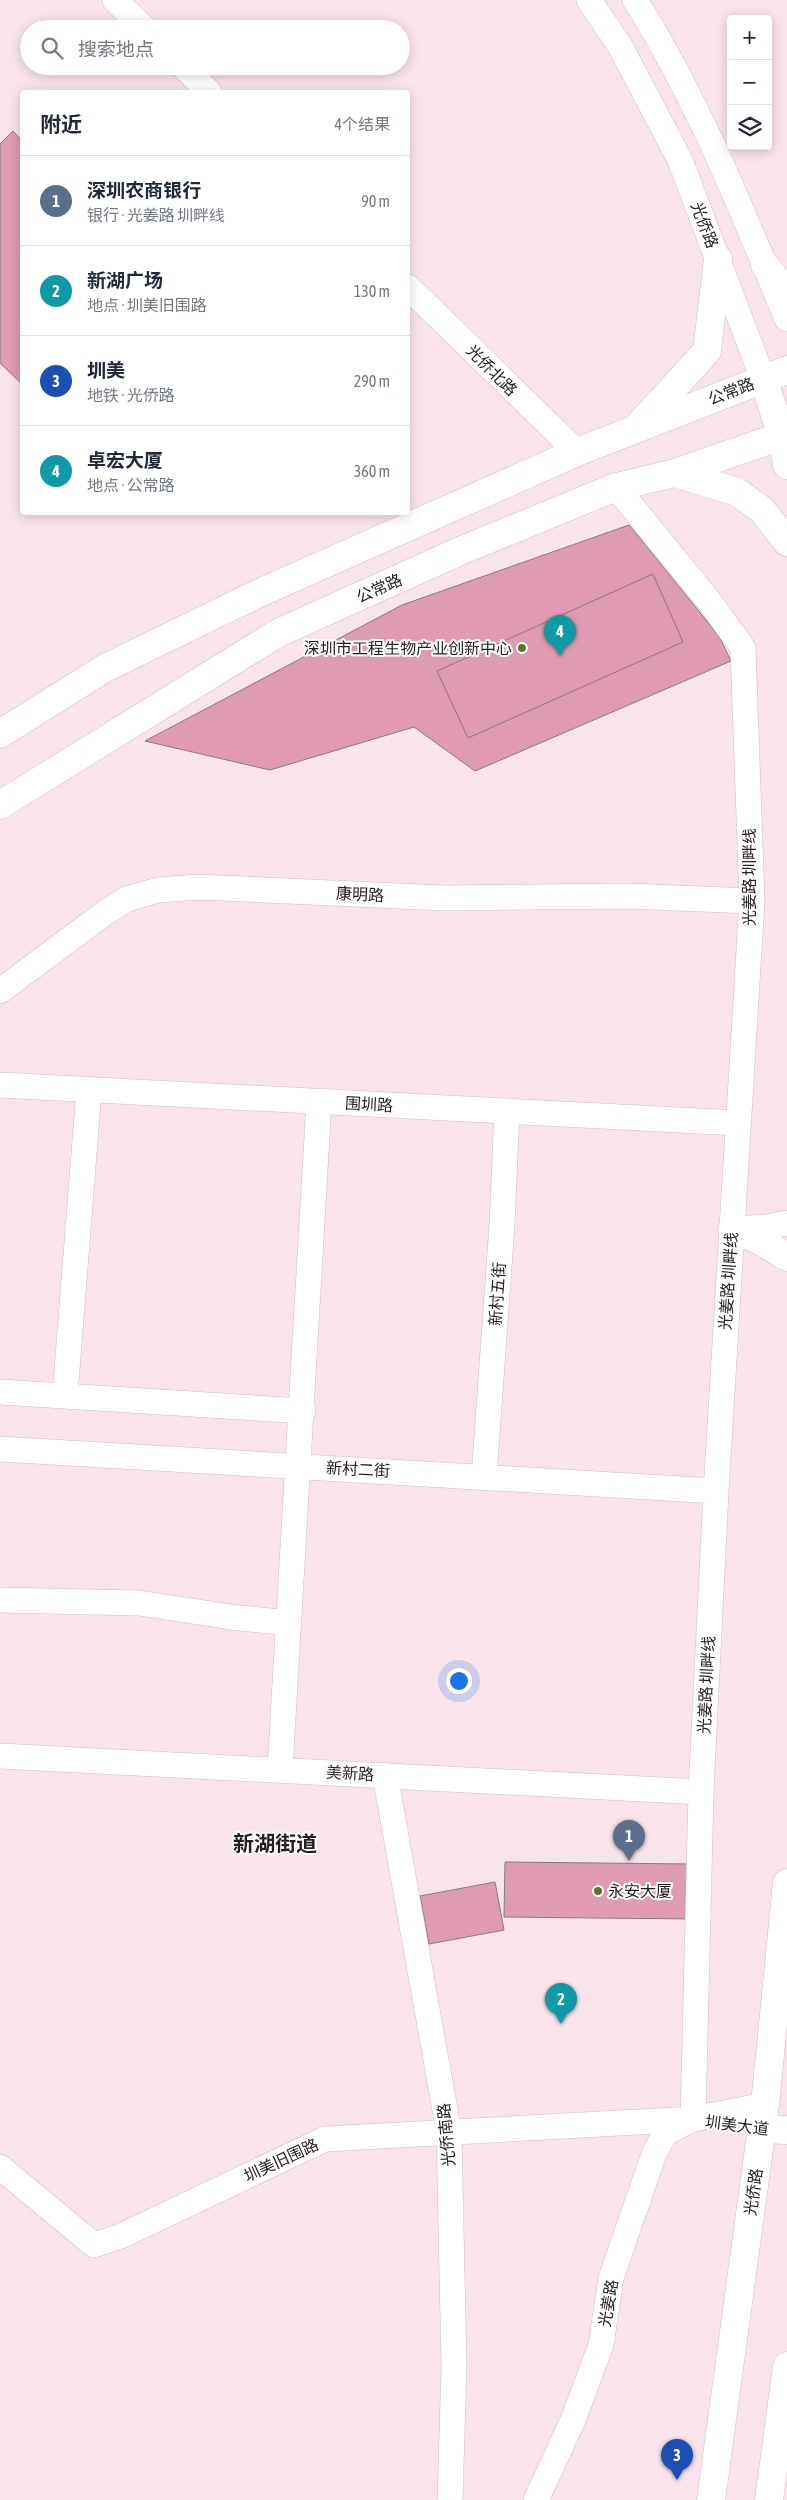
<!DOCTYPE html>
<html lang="zh">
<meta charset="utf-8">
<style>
:root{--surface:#fff;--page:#f6f6f7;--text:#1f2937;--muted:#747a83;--line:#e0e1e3;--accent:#7c3aed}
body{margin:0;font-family:"Asap Condensed","Noto Sans SC",sans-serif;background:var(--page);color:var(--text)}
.controls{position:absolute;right:15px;top:15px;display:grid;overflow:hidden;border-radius:5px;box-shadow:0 2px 12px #0003}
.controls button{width:45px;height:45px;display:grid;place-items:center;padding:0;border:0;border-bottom:1px solid var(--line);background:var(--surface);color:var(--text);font:25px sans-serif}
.you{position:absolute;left:458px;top:1680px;width:18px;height:18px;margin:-12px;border:4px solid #fff;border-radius:50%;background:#1a73e8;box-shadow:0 0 0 8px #1a73e833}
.badge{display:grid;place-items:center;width:32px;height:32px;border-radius:50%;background:var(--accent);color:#fff;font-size:16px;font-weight:700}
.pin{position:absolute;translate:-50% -41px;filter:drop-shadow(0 1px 2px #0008)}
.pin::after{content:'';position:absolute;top:26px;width:18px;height:15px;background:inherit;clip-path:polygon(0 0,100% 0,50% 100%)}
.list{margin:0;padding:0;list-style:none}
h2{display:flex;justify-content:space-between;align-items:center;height:65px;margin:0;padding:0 20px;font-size:21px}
h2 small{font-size:16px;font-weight:400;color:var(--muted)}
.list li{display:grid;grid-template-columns:32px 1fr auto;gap:15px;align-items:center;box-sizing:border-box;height:90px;padding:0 20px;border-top:1px solid var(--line)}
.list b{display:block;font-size:19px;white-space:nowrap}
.list p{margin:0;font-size:16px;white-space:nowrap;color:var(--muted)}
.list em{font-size:16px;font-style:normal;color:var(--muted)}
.icon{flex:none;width:28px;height:28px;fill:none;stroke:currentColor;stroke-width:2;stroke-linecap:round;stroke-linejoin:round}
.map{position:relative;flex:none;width:787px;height:2500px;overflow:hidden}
.search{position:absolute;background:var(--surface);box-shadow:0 2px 12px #0003;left:20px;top:20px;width:390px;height:55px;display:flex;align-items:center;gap:12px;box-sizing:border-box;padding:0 18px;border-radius:28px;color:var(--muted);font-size:19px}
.panel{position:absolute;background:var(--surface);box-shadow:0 2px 12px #0003;left:20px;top:90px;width:390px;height:425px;border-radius:5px}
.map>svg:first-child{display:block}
.building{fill:#df9bb3;stroke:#8b797f}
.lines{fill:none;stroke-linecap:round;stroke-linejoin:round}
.minor-casing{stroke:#d1bdc3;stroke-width:26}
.major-casing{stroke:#d1bdc3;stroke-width:29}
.highway-casing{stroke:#d1bdc3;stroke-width:29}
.minor{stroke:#fff;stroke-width:25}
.major{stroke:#fff;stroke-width:28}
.highway{stroke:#fff;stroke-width:28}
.poi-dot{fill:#58762c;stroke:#fff;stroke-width:2}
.labels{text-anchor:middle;stroke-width:4;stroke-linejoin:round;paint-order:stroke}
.street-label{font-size:16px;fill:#251e20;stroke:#fff}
.poi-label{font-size:16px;fill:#251e20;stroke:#fff;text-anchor:end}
.district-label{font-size:21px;font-weight:bold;fill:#251e20;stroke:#fff}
</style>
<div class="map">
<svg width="787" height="2500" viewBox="0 0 787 2500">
<rect width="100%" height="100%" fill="#f9e4eb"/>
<path class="building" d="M13,131L22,141V384L0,363V144Z
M629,525L719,636L731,661L475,771L414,727L270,770L145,741L402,605Z
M653,574L683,642L468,738L437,671Z
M505,1862L692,1864V1919L504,1917Z
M495,1882L504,1930L429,1944L420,1896Z"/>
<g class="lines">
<defs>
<path id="minor" d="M115,0L145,29
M589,0L620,46L680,160L763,379
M635,0C698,100 742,210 787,319
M183,66L209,92
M408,287L577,452
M616,487L709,601L743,648L752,901L716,1491L701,1792L693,2119
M0,991L106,912L127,899L158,890L199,887L443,898L627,896L752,901
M0,1085L738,1123
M732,1229L767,1227L787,1223
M0,1392L303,1411
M65,1395L89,1090
M0,1449L716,1491
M484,1477L502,1225L507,1111
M0,1600L139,1603L231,1617L289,1623
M0,1756L701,1792
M280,1769L319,1102
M385,1775L449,2132L454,2367L450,2500
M0,2167L94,2245L121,2236L325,2139L693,2119L765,2105
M536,2500L573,2420L601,2345L611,2278L654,2154L665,2133L691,2120"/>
<path id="major" d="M763,379L782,435L787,465
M732,1229L761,1241L787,1257
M762,2129L787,2130
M711,2500L765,2105L787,1883
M769,2500L787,2366"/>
<path id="highway" d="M765,265L781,286L787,290
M641,423L707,351L718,259
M675,473L737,492L762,510L787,542
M0,734L105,668L257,594L577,452L787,370
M0,805L278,633L460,551L616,487L675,473L787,434"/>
</defs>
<use href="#minor" class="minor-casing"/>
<use href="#major" class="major-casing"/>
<use href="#highway" class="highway-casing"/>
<use href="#minor" class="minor"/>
<use href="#major" class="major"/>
<use href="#highway" class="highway"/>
</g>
<g class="poi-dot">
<circle cx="522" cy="648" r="5"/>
<circle cx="598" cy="1891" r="5"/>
</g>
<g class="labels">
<g class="street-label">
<text transform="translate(705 225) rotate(69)" y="6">光侨路</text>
<text transform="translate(492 370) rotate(45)" y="6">光侨北路</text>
<text transform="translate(731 391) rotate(-21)" y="6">公常路</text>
<text transform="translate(379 588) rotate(-24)" y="6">公常路</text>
<text transform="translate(749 877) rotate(-90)" y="6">光姜路 圳畔线</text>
<text transform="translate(360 894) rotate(3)" y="6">康明路</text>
<text transform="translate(369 1104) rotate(3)" y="6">围圳路</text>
<text transform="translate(728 1281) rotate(-86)" y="6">光姜路 圳畔线</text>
<text transform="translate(497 1294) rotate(-86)" y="6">新村五街</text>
<text transform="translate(358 1469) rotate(3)" y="6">新村二街</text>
<text transform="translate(706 1685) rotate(-87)" y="6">光姜路 圳畔线</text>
<text transform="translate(350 1773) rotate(3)" y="6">美新路</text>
<text transform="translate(737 2125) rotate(7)" y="6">圳美大道</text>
<text transform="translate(446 2135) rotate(-95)" y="6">光侨南路</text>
<text transform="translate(281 2160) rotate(-25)" y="6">圳美旧围路</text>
<text transform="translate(753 2192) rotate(-82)" y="6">光侨路</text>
<text transform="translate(608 2303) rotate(-80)" y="6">光姜路</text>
</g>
<g class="poi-label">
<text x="512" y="654">深圳市工程生物产业创新中心</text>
<text x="608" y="1897" text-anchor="start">永安大厦</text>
</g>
<g class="district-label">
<text x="275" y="1851">新湖街道</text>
</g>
</g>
</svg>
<div class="controls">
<button>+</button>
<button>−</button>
<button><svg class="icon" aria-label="layers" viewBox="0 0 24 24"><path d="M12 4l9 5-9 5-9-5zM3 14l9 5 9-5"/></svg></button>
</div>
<div class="you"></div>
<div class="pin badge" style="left:629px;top:1861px;background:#5c6f8a">1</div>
<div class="pin badge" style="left:561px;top:2024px;background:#0f9aa8">2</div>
<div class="pin badge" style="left:677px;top:2480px;background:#1a4fb4">3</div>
<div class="pin badge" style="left:560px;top:656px;background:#0f9aa8">4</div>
<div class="search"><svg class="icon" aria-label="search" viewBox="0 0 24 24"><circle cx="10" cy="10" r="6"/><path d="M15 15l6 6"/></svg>搜索地点</div>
<section class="panel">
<h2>附近<small>4个结果</small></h2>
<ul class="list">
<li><span class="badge" style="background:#5c6f8a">1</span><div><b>深圳农商银行</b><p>银行 · 光姜路 圳畔线</p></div><em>90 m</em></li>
<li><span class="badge" style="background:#0f9aa8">2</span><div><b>新湖广场</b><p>地点 · 圳美旧围路</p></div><em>130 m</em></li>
<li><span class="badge" style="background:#1a4fb4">3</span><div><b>圳美</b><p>地铁 · 光侨路</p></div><em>290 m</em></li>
<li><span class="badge" style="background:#0f9aa8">4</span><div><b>卓宏大厦</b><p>地点 · 公常路</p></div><em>360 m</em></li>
</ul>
</section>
</div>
